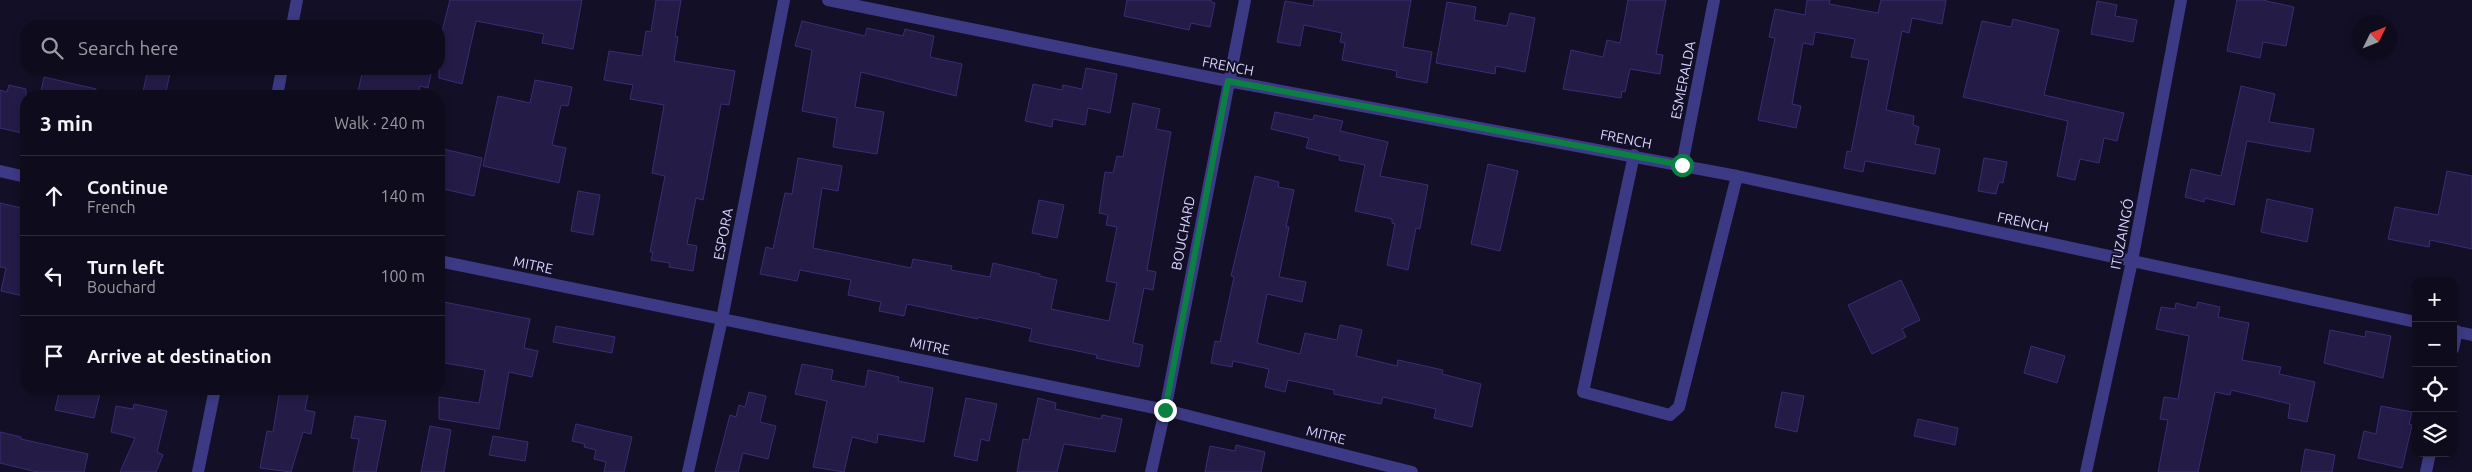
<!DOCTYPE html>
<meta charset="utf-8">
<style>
:root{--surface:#0e0b1c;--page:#171425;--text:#f1f3f6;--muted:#9b9ba3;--line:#2e2b3b}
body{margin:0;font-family:Ubuntu,sans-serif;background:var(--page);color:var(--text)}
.controls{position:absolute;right:15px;bottom:15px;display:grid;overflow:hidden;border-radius:10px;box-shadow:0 2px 8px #0003}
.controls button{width:45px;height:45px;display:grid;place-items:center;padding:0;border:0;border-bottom:1px solid var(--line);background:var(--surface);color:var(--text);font:25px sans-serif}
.compass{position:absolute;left:2352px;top:15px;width:45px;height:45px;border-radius:50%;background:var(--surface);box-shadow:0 2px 8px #0003;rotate:47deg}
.stop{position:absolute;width:15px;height:15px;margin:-11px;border:4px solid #0b8043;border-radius:50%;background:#fff}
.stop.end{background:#0b8043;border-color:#fff;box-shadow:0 1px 5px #0008}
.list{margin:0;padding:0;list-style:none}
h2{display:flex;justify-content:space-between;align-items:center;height:65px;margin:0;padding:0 20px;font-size:21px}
h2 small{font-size:16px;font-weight:400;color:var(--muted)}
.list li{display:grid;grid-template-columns:32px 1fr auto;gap:15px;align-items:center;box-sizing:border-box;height:80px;padding:0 20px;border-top:1px solid var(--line)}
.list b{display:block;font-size:19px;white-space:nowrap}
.list p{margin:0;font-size:16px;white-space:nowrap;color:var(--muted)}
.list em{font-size:16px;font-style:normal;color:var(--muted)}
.icon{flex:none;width:28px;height:28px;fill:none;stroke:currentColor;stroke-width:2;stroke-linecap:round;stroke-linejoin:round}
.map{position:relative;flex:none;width:2472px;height:472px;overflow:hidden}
.search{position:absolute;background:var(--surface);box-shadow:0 2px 8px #0003;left:20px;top:20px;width:425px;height:55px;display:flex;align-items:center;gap:12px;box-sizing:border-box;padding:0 18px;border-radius:20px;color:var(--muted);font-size:19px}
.panel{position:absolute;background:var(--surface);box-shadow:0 2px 8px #0003;left:20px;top:90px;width:425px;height:305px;border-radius:20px}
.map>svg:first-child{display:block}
.building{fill:#241b47;stroke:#3b2d73}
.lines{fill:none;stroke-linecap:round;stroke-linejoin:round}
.minor{stroke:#3d3a85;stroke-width:12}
.route{stroke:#0b8043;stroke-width:6}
.labels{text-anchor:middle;stroke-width:4;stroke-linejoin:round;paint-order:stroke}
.street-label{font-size:14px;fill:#d9d4ff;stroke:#130f26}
</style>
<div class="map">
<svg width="2472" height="472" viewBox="0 0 2472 472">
<rect width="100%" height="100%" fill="#130f26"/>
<path class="building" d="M450,0H582L573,49L542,43L544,34L476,21L462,84L439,78V43Z
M656,0H681L675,36L678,37L674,61L735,71L729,105L721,104L703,200L696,198L687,244L697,246L693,271L669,267L670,263L651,260L653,252H650L665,176L652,173L664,105L630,99L633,85L604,80L609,51L642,56L646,31L651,32Z
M1127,0H1211V2L1215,3L1210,27L1191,23L1189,30L1124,16Z
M1314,0H1411L1403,47L1432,52L1427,83L1396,77L1397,71L1342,60L1345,43L1340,42L1342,33L1304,25L1300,46L1277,42L1285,1L1313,6Z
M1628,0H1666L1656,54L1663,55L1660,74L1630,69L1625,92L1622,91L1621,98L1563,89L1571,50L1603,57L1607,40L1620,43Z
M1807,0H1830L1829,4L1878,13L1881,0H1946L1942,24L1912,18L1909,33L1902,31L1886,110L1914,116L1913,125L1919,127L1915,144L1940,149L1935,174L1865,161L1863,172L1844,168L1847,151L1851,152L1869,60L1851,57L1855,39L1815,32L1813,45L1803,43L1792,104L1801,106L1796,128L1758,120L1775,38L1769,37L1775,9L1805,15Z
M2237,0H2262L2294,7L2286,46L2263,42L2260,58L2227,51Z
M2097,1L2117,5L2115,16L2137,20L2133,42L2091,34Z
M1447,2L1476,7L1474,20L1507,26L1510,13L1535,18L1525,72L1496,66L1495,74L1436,63Z
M2013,19L2059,30L2044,95L2124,113L2117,141L2104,138L2099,163L2080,159L2075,180L2057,176L2068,121L1963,97L1982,21L2011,27Z
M802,21L865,36L867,28L903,36L905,29L934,36L930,57L962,64L956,96L861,72L855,107L884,112L877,154L833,147L837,118L802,111L812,50L795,46Z
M1086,68L1117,74L1110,113L1088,108L1085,125L1053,119L1052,127L1025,121L1033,84L1062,90L1063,85L1082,89Z
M148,69H171L165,96H142Z
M363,69H432L428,88L420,86L418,96H357Z
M44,77L96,89L95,96H40Z
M535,80L572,87L568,106L561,105L552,145L566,148L559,183L483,166L498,96L530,103Z
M9,85L26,89V134L0,128V90L7,92Z
M2241,86L2275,94L2269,122L2314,129L2310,152L2247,141L2234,205L2205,198L2204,202L2185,197L2191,169L2221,176Z
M1133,103L1160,109L1156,129L1171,132L1147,270L1156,272L1153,290L1144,288L1133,343L1143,345L1139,367L1096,358L1097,355L1029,341L1032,329L978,317V319L907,304L904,316L879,311L881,302L848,295L851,280L800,270L797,281L760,274L766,247L773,249L785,193L792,194L798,158L842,166L838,191L822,188L813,248L911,268L913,259L952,266L951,270L990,277L993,263L1040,274V276L1057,280L1051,309L1109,321L1117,283L1106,281L1117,227L1106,225L1108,215L1099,213L1105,172L1113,173L1117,156L1123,157Z
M1275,112L1313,120L1314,115L1343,121L1340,131L1388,142L1380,176L1428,185L1420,229L1416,228L1408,270L1387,265L1395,224L1392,223V219L1355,211L1365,165L1339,160L1340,156L1306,148L1309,138L1271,129Z
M439,148L482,158L474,196L439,188Z
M1984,158L2007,162L2003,183L1999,182L1996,194L1978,191Z
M1488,164L1518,171L1500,251L1471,244Z
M2447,171L2472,176V249L2430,240L2429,247L2388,239L2395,207L2438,215Z
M1255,176L1279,182L1278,187L1294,190L1286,227H1289L1279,277L1306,282L1302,302L1267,294L1257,343L1300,354L1305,333L1337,340L1340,325L1362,330L1356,356L1397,366L1398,360L1443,370L1442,374L1481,384L1472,427L1434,418L1436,409L1383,397L1381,404L1334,394V390L1288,380L1285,392L1265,387L1269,369L1233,361L1232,367L1211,363L1215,341L1220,342L1234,277L1231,276Z
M578,191L600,195L593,235L571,231Z
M2267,199L2313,209L2307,242L2261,232Z
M1039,200L1064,205L1057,238L1032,233Z
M0,203L26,209V277L23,296L1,291L6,268L0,267Z
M1901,280L1920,320L1902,329L1906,337L1872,354L1848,305Z
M439,301L530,319L524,348L538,351L532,377L509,372L499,429L439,419V397L479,403L485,370L439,362Z
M2198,302L2220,307L2218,317L2249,323L2242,360L2281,367L2279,374L2315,382L2307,422L2288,418L2290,404L2231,390L2230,395L2215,392L2198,472H2158L2168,420L2160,419L2164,397L2178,399L2189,336L2156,329L2161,307L2175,309L2176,303L2196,308Z
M556,326L615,337L612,353L553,342Z
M2330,330L2365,337L2366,331L2391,336L2383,378L2324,363Z
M2031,346L2065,356L2057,383L2024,373Z
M802,364L833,370L831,380L865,387L868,370L899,377L898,381L933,388L924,442L878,434L877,443L852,437L844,472L813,467L827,401L795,394Z
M60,389H101L94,418L55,410Z
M280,389H309L305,410L315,412L311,434L303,432L291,472L260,468L267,431L273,432Z
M749,392L766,396L760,422L776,426L768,459L743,453L738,472H715L730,415L736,417L739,405L745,407Z
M1782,392L1804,396L1797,432L1775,427Z
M966,398L997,404L989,441L981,439L977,461L954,456Z
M1038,398L1056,403L1055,409L1101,419L1102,415L1122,419L1115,452L1064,444L1057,472H1017L1023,439L1029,440Z
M134,404L167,411L157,452L163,455L156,472H120L135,438L111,432L116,406L133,409Z
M2381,406L2412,412L2409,424L2412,425L2402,468L2358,458L2364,431L2376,434Z
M355,416L386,421L376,472H353L359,439L351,438Z
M1918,419L1958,428L1955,445L1914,436Z
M576,424L632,437L624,472H604L606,462L594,459L596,450L584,447L585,444L572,441Z
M430,426L451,430L444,472H421Z
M0,432L21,437V439L88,454L84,472H37L0,463Z
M493,436L528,442L525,461L489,455Z
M1236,445L1265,452L1261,472H1205L1210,446L1235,451Z
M2305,449L2335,455L2332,472H2301Z"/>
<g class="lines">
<path class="minor" d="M828,0L1228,81L1737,176L2416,322
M292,26L297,0
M277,96L282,69
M1634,155L1583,392L1670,415L1679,407L1737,176
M1682,165L1714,0
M0,171L26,177
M439,261L1165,410L1412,472
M2453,331L2472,335
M2453,349L2457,331
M198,472L215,389
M688,472L722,319L784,0
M1151,472L1165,410L1245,0
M2086,472L2132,261L2181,0
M2426,472L2430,453"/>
</g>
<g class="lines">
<path class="route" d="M1165,410L1228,81L1682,165"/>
</g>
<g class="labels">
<g class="street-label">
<text transform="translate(1228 66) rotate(11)" y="5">FRENCH</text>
<text transform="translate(1683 80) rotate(-79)" y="5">ESMERALDA</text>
<text transform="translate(1626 139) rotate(11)" y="5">FRENCH</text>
<text transform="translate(2023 222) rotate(12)" y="5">FRENCH</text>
<text transform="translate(1183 233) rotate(-79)" y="5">BOUCHARD</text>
<text transform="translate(723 234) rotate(-79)" y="5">ESPORA</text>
<text transform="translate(2122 234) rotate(-79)" y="5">ITUZAINGÓ</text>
<text transform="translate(533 265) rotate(12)" y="5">MITRE</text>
<text transform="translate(930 346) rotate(12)" y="5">MITRE</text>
<text transform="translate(1326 435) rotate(14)" y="5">MITRE</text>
</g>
</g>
</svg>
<div class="controls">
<button>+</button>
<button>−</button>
<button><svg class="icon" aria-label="locate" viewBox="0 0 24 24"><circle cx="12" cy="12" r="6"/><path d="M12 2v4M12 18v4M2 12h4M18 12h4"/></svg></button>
<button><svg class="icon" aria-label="layers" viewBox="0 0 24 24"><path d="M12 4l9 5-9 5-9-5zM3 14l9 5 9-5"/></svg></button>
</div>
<svg class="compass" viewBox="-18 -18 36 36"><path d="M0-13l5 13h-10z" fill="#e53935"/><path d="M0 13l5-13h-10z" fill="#9b9ba3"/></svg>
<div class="stop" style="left:1682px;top:165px"></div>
<div class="stop end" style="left:1165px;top:410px"></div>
<div class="search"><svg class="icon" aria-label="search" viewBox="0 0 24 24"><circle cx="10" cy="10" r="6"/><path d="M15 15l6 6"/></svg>Search here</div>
<section class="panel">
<h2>3 min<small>Walk · 240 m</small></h2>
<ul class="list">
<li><svg class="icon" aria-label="ahead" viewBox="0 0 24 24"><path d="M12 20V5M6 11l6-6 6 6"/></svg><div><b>Continue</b><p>French</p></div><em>140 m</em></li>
<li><svg class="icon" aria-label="left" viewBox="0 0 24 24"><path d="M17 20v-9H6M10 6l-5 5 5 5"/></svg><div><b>Turn left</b><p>Bouchard</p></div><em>100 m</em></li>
<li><svg class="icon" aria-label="arrive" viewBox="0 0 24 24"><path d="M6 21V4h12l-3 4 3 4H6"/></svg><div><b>Arrive at destination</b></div></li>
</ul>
</section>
</div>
